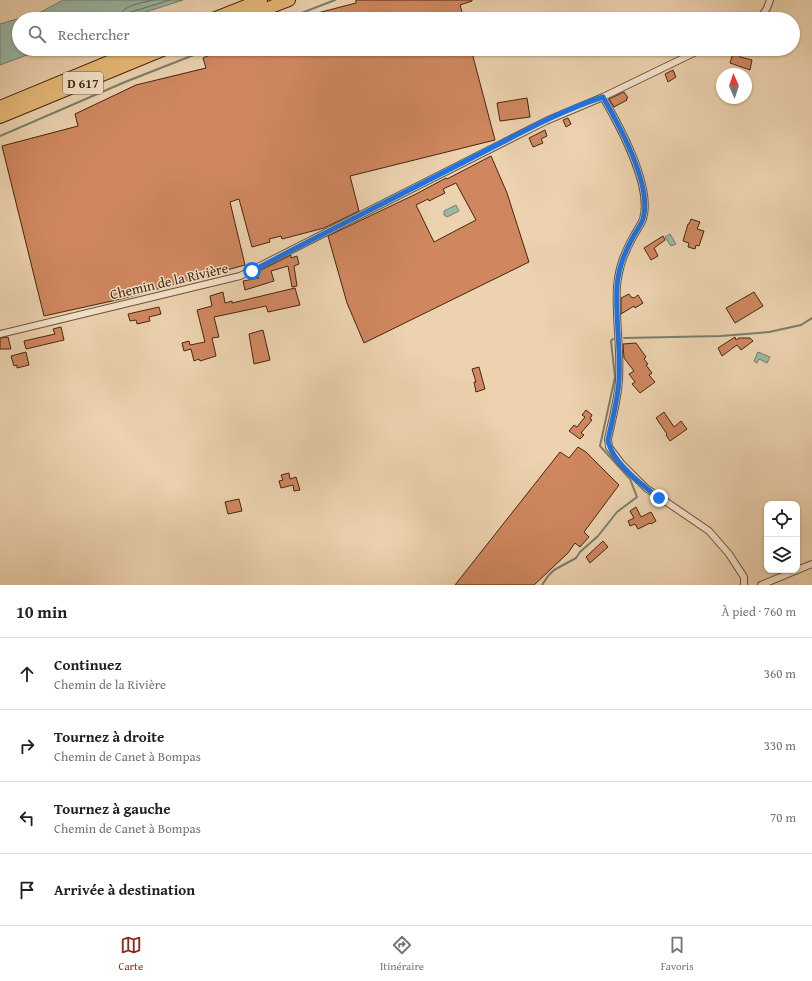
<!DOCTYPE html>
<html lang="fr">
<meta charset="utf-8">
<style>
:root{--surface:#fff;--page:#f2f2f2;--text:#202124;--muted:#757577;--line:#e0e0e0;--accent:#8f2418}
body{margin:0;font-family:"Gentium Book Plus",serif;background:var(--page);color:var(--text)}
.controls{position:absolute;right:12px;bottom:12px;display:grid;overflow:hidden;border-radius:8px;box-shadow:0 1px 3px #0004}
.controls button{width:36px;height:36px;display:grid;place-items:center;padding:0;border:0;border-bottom:1px solid var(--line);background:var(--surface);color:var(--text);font:20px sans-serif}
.compass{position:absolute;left:716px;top:68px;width:36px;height:36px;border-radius:50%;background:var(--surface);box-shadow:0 1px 3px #0004;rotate:357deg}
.stop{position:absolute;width:12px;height:12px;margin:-9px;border:3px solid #1a73e8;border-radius:50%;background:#fff}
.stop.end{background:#1a73e8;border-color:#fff;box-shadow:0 1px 4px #0008}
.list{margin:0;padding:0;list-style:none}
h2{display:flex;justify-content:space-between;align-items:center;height:52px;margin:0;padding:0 16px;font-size:17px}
h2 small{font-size:13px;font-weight:400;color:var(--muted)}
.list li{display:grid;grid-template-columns:26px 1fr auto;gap:12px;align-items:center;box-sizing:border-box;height:72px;padding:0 16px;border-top:1px solid var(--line)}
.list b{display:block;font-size:15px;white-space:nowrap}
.list p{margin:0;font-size:13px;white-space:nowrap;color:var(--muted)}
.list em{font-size:13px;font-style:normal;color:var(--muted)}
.icon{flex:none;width:22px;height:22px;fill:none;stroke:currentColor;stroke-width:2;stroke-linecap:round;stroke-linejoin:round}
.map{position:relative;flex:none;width:812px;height:585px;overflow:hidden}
.search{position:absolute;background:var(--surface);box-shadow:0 1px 3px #0004;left:12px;right:12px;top:12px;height:44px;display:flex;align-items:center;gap:10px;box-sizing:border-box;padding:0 14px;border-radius:22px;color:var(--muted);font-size:15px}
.sheet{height:340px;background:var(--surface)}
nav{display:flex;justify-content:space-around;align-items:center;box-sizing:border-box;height:56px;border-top:1px solid var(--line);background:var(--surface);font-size:11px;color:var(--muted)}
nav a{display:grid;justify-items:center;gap:2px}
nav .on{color:var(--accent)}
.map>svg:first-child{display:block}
.water{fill:#99b8a9;stroke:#777e6b}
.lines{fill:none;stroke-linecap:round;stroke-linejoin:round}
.shore{stroke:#6e705b;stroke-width:1}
.stream{stroke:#777e6b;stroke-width:2}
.building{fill:#d08760;stroke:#44270d;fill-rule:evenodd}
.street-casing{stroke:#6e5236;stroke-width:8}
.highway-casing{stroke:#44270d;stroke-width:14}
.street{stroke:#f3e2cb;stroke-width:6}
.highway{stroke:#e6b978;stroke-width:12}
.route{stroke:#1a73e8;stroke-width:5}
.labels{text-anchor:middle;stroke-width:3;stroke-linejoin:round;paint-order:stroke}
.shield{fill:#f3e2cb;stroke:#785f46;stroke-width:1}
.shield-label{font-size:13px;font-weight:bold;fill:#44270d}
.street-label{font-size:14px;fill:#44270d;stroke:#f3e2cb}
</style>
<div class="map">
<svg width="812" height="585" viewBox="0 0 812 585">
<rect width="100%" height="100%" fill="#ecd2af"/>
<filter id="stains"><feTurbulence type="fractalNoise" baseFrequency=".005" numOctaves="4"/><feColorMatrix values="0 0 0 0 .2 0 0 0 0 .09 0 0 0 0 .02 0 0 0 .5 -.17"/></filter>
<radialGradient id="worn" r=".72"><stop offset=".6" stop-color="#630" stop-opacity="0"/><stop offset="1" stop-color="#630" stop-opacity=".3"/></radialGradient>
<path class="water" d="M63,0H183L124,19H19V49H43L0,65V24L41,12Z
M456,205L459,211L447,217L444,215V211Z
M670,234L676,244L671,246L665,237Z
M758,352L770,357L767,363L759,359L757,363L754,361Z"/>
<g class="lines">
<path class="shore" d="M119,19C120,5 142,3 153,0
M124,19L125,15L128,13L170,0"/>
<path class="stream" d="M286,19L335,0
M0,136L125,82L209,49
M624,338L721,336L769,332L801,325L812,318
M542,585L548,576L554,570L576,558L580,552L598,536L617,512L637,497L630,479L600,446L615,377L611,341L613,339"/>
</g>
<path class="building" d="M356,0H472V1L460,5L464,19H303L302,17L356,3Z
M224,49H471L495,140L350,176L359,211L324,228L282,239L281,236L269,239L270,242L252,247L239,199L230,202L245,265L121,299L44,316L2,146L78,126L75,114L136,85L206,68L203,58Z
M733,53L740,55V57L752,60L750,70L730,63Z
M673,70L676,77L668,82L665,74Z
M624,92L628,98L626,99L627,100L614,107L609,99Z
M527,98L530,117L500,121L497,103Z
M568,118L571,124L566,127L563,120Z
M545,130L547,136L541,139L543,143L533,147L529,138Z
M491,156L507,193L529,262L364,343L347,303L328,236L416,194L446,178L447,179ZM456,183L476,220L434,242L416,205L428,199L429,201L445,193L443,189Z
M691,219L700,222L697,229L704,231L699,246L696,245L695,249L688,247L689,243L683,241L688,224H689Z
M663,236L665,240L654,248L658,256L651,260L644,248Z
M291,255V258L297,256L299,264L294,266L297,286L292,287L288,266L271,271L274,281L245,290L243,281L259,278L257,273L259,271Z
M295,288L300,305L268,312L266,306L214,317L219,337L212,338L216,356L200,361L199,359L194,361L191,349L184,351L182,343L189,341L190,345L205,342L197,310L212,306L210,296L223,292L225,303L232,301V303Z
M754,292L763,306L735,323L726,308Z
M629,294L631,297L634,298L638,295L643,303L635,308L634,306L621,314V298Z
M159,307L161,314L149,317L150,321L137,324L136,320L130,321L128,314Z
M61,327L64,340L26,349L24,341L55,334L53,329Z
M263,330L270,360L254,364L249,334Z
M8,337L11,349H0V338Z
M735,337L736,340L739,338H750L753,341L741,350L737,345L722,356L718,348Z
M636,343L646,357L644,359L648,364L646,365L652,373L649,375L655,382L640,393L632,384L635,382L629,374L634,371L624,358L623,344Z
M26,352L29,365L17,368V365L14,366L11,356Z
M479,367L485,389L476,392L474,382H476L472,369Z
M586,410L592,415L590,419L592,420L581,433L584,435L580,439L569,431L574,425L577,427L585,417L582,415Z
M664,412L674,427L681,421L687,429L670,441L666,435L667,434L656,418Z
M578,447L586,452L619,485L584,532L589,537L580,547L575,543L568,553L534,585H455L560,452L569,458Z
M289,473L290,479L296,477L300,490L294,491L293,485L281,488L279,481L283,480L281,475Z
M239,499L242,511L228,514L225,502Z
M636,507L641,517L651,512L656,521L651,524L650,523L638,529L635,524L630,526L628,521L634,518L630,511Z
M603,541L608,547L590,563L586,557Z"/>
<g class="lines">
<defs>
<path id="street" d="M760,19L767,8L770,0
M603,97C619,125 653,186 643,219C641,225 636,231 633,237C624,254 619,266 617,286C615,317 621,348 619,380C618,399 612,420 608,439L609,447L621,463L646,488L709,531L729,554L744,577V585
M0,334L240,276L546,121L603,97L702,49
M761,585L812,564"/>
<path id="highway" d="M213,19L261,0
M240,19L289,0
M0,107L140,49
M0,117L165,49"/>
</defs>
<use href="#street" class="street-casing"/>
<use href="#highway" class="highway-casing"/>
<use href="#street" class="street"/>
<use href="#highway" class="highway"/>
</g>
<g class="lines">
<path class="route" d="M252,271C324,233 396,197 468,160C512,138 556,112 603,97C619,125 653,186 643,219C641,225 636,231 633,237C624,254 619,266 617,286C615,317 621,348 619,380C618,399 612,421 608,440C611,461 642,485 659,498"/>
</g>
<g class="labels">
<rect class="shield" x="63" y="72" width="40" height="22" rx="3"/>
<g class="shield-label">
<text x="83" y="88">D 617</text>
</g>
<g class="street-label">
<text transform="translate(169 281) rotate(-13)" y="5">Chemin de la Rivière</text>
</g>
</g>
<rect width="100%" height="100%" filter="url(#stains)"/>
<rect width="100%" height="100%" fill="url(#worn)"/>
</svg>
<div class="controls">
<button><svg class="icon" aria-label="locate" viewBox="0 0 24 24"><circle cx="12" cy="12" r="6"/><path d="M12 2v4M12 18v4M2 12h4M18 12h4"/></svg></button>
<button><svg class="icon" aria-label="layers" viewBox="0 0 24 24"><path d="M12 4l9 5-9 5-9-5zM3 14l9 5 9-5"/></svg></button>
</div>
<svg class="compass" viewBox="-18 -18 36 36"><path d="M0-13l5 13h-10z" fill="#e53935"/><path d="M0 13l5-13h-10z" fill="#757577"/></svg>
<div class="stop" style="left:252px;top:271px"></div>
<div class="stop end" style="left:659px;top:498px"></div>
<div class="search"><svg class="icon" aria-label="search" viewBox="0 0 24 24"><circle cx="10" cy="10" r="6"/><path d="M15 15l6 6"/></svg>Rechercher</div>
</div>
<section class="sheet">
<h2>10 min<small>À pied · 760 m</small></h2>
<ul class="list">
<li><svg class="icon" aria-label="ahead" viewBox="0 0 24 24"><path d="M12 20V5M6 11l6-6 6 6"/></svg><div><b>Continuez</b><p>Chemin de la Rivière</p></div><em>360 m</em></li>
<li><svg class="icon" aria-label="right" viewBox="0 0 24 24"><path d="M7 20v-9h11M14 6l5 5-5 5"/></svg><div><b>Tournez à droite</b><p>Chemin de Canet à Bompas</p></div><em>330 m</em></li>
<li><svg class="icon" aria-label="left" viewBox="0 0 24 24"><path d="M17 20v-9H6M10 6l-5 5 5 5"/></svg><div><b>Tournez à gauche</b><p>Chemin de Canet à Bompas</p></div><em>70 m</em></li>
<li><svg class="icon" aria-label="arrive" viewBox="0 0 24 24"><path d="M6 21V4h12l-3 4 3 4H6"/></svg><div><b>Arrivée à destination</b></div></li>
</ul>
</section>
<nav>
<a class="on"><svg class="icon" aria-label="map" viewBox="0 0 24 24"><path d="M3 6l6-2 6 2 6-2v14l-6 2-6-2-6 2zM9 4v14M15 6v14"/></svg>Carte</a>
<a><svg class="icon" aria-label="directions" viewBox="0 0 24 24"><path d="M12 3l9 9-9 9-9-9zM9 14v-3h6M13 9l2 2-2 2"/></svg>Itinéraire</a>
<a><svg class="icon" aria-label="saved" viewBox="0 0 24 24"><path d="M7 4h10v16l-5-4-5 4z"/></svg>Favoris</a>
</nav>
